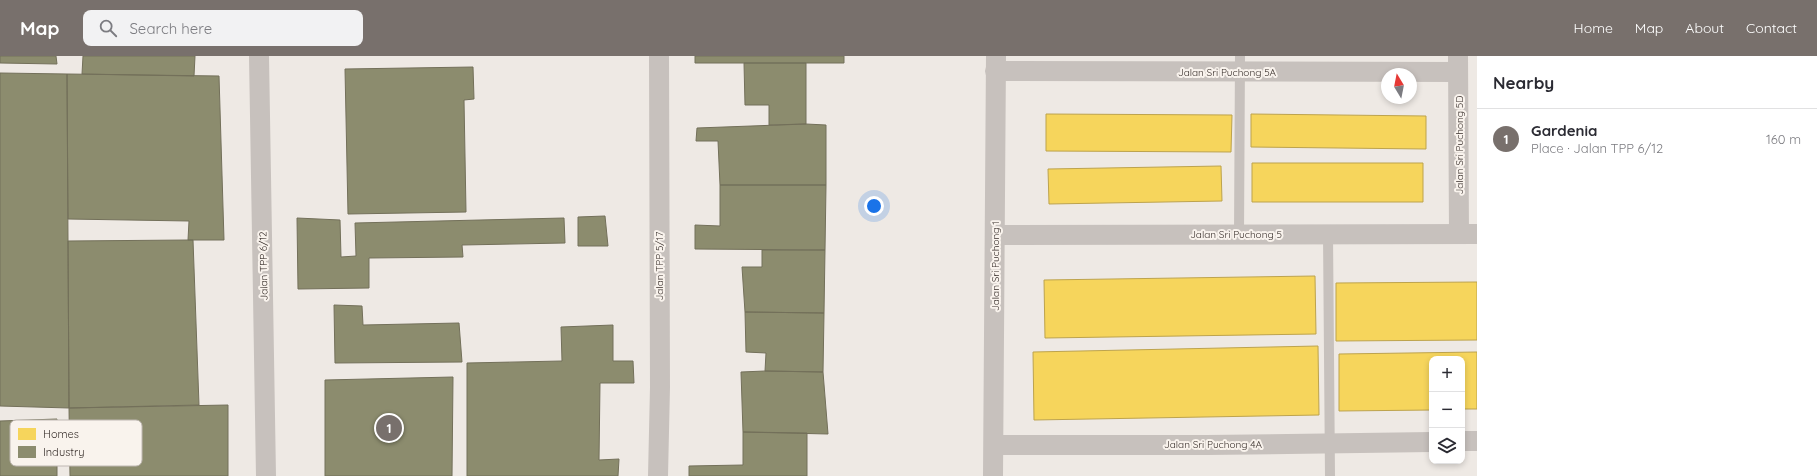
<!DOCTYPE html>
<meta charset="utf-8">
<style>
:root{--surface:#fff;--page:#f2f2f3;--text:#2b2b33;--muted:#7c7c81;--line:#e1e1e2;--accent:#78706c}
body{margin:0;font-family:Quicksand,sans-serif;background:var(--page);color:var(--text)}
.controls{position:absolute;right:12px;bottom:12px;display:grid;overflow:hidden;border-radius:8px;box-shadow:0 2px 6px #0003}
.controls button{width:36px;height:36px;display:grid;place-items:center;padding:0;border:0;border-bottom:1px solid var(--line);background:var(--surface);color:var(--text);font:20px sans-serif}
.compass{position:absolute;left:1381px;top:12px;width:36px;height:36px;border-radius:50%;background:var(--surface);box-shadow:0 2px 6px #0003;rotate:350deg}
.you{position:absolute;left:874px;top:150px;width:14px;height:14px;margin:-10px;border:3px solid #fff;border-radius:50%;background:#1a73e8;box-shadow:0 0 0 6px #1a73e833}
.badge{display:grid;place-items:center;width:26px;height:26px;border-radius:50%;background:var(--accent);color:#fff;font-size:13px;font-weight:700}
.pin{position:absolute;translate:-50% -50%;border:2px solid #fff;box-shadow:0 1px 4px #0006}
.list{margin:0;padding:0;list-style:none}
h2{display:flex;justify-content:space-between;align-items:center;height:52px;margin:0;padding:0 16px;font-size:17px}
h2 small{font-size:13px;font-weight:400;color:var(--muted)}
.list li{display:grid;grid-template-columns:26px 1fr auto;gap:12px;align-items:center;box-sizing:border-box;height:60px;padding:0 16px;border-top:1px solid var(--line)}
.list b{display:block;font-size:15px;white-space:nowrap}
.list p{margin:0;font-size:13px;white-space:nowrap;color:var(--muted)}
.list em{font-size:13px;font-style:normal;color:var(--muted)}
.icon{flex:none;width:22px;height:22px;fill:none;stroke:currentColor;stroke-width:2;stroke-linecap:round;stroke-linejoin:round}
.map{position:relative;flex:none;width:1477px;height:420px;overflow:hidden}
header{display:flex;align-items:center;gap:24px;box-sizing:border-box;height:56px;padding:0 20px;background:var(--accent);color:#fff}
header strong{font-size:19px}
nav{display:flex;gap:22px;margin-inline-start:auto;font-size:14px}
.search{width:280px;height:36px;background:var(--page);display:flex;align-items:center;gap:10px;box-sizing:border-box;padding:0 14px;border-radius:8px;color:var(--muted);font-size:15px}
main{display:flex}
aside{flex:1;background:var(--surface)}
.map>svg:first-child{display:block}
.homes{fill:#f6d55c;stroke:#bda34d}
.industry{fill:#8c8c6e;stroke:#73705a}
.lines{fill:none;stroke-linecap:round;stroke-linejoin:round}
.service{stroke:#c7c1bd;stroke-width:10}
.minor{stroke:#c7c1bd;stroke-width:20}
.labels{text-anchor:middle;stroke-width:4;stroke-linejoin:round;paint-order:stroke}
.street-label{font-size:10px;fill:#382f2b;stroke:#f9f3ed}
.key{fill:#f9f3ed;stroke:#bfb8b3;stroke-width:1}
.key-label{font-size:11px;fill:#382f2b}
</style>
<header>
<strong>Map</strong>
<div class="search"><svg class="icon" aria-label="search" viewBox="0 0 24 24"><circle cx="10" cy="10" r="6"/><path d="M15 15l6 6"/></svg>Search here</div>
<nav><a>Home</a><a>Map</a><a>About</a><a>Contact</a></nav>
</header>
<main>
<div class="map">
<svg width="1477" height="420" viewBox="0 0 1477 420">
<rect width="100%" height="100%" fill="#eee9e4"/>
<path class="homes" d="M1046,58L1232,59L1231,96L1046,95Z
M1251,58L1426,60V93L1251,91Z
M1252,107H1423V146H1252Z
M1221,110L1222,145L1049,148L1048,113Z
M1315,220L1316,278L1045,282L1044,224Z
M1477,226V284L1336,285V227Z
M1318,290L1319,359L1034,364L1033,296Z
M1477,296V353H1462V303H1432V354L1339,355V298Z"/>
<path class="industry" d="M0,0H56L57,8L0,7Z
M83,0H195L194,20L82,18Z
M695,0H844V7H695Z
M744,7H806V68L769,69V49H745Z
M473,11L474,43L464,44L466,156L348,158L345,13Z
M0,17L67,18L69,352L0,350Z
M67,18L219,20L224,184H188L189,165L68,163Z
M806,68L826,69V129H720L718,85H696L697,72Z
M720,129H826L825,194L695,193V169L720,170Z
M605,160L608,190H578V161Z
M297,162L340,164L341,201L356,200L355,167L564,162L565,187L462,189L463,201L369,202V232L298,233Z
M188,184H193L199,349L69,352L68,185Z
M762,194H825L824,257L745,256L742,211H762Z
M334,249L362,250L363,269L459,267L462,306L335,307Z
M745,256L824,257L823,316L765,315L766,297L746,296Z
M613,269V305H633L634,327H600L599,404L619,403L618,420H467V307L562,305L561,271Z
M765,315L823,316L828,378L743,376L741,316Z
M453,321L452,420H325V324Z
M228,349V420H70L69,352Z
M57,363V420H0V365Z
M743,376L807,377V420H689V410L743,409Z"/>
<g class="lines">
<path class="service" d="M1328,178L1330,420
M1239,179L1240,0"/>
<path class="minor" d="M259,0L266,420
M1458,0L1459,178
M995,15L1458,16
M995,179L1477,178
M1462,385H1477
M994,389H1207L1432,386
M658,420L660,331L659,0
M993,420L996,0"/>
</g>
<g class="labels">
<g class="street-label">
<text x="1227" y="20">Jalan Sri Puchong 5A</text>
<text transform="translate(1459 89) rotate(-90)" y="4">Jalan Sri Puchong 5D</text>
<text x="1236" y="182">Jalan Sri Puchong 5</text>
<text transform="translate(263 210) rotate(-91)" y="4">Jalan TPP 6/12</text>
<text transform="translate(659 210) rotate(-90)" y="4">Jalan TPP 5/17</text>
<text transform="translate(995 210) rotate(-90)" y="4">Jalan Sri Puchong 1</text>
<text x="1213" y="392">Jalan Sri Puchong 4A</text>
</g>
</g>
<rect x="10" y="364" width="132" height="46" rx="6" class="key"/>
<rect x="18" y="372" width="18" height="12" fill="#f6d55c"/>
<rect x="18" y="390" width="18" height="12" fill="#8c8c6e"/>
<g class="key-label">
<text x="43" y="382">Homes</text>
<text x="43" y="400">Industry</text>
</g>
</svg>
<div class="controls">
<button>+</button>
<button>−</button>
<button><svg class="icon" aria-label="layers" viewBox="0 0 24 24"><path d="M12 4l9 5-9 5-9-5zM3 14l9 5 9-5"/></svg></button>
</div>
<svg class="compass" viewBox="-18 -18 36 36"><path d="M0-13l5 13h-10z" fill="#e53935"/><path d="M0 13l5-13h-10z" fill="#7c7c81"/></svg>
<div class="you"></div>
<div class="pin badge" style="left:389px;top:372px">1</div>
</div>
<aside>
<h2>Nearby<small></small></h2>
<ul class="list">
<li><span class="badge">1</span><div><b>Gardenia</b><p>Place · Jalan TPP 6/12</p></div><em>160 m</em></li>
</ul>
</aside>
</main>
